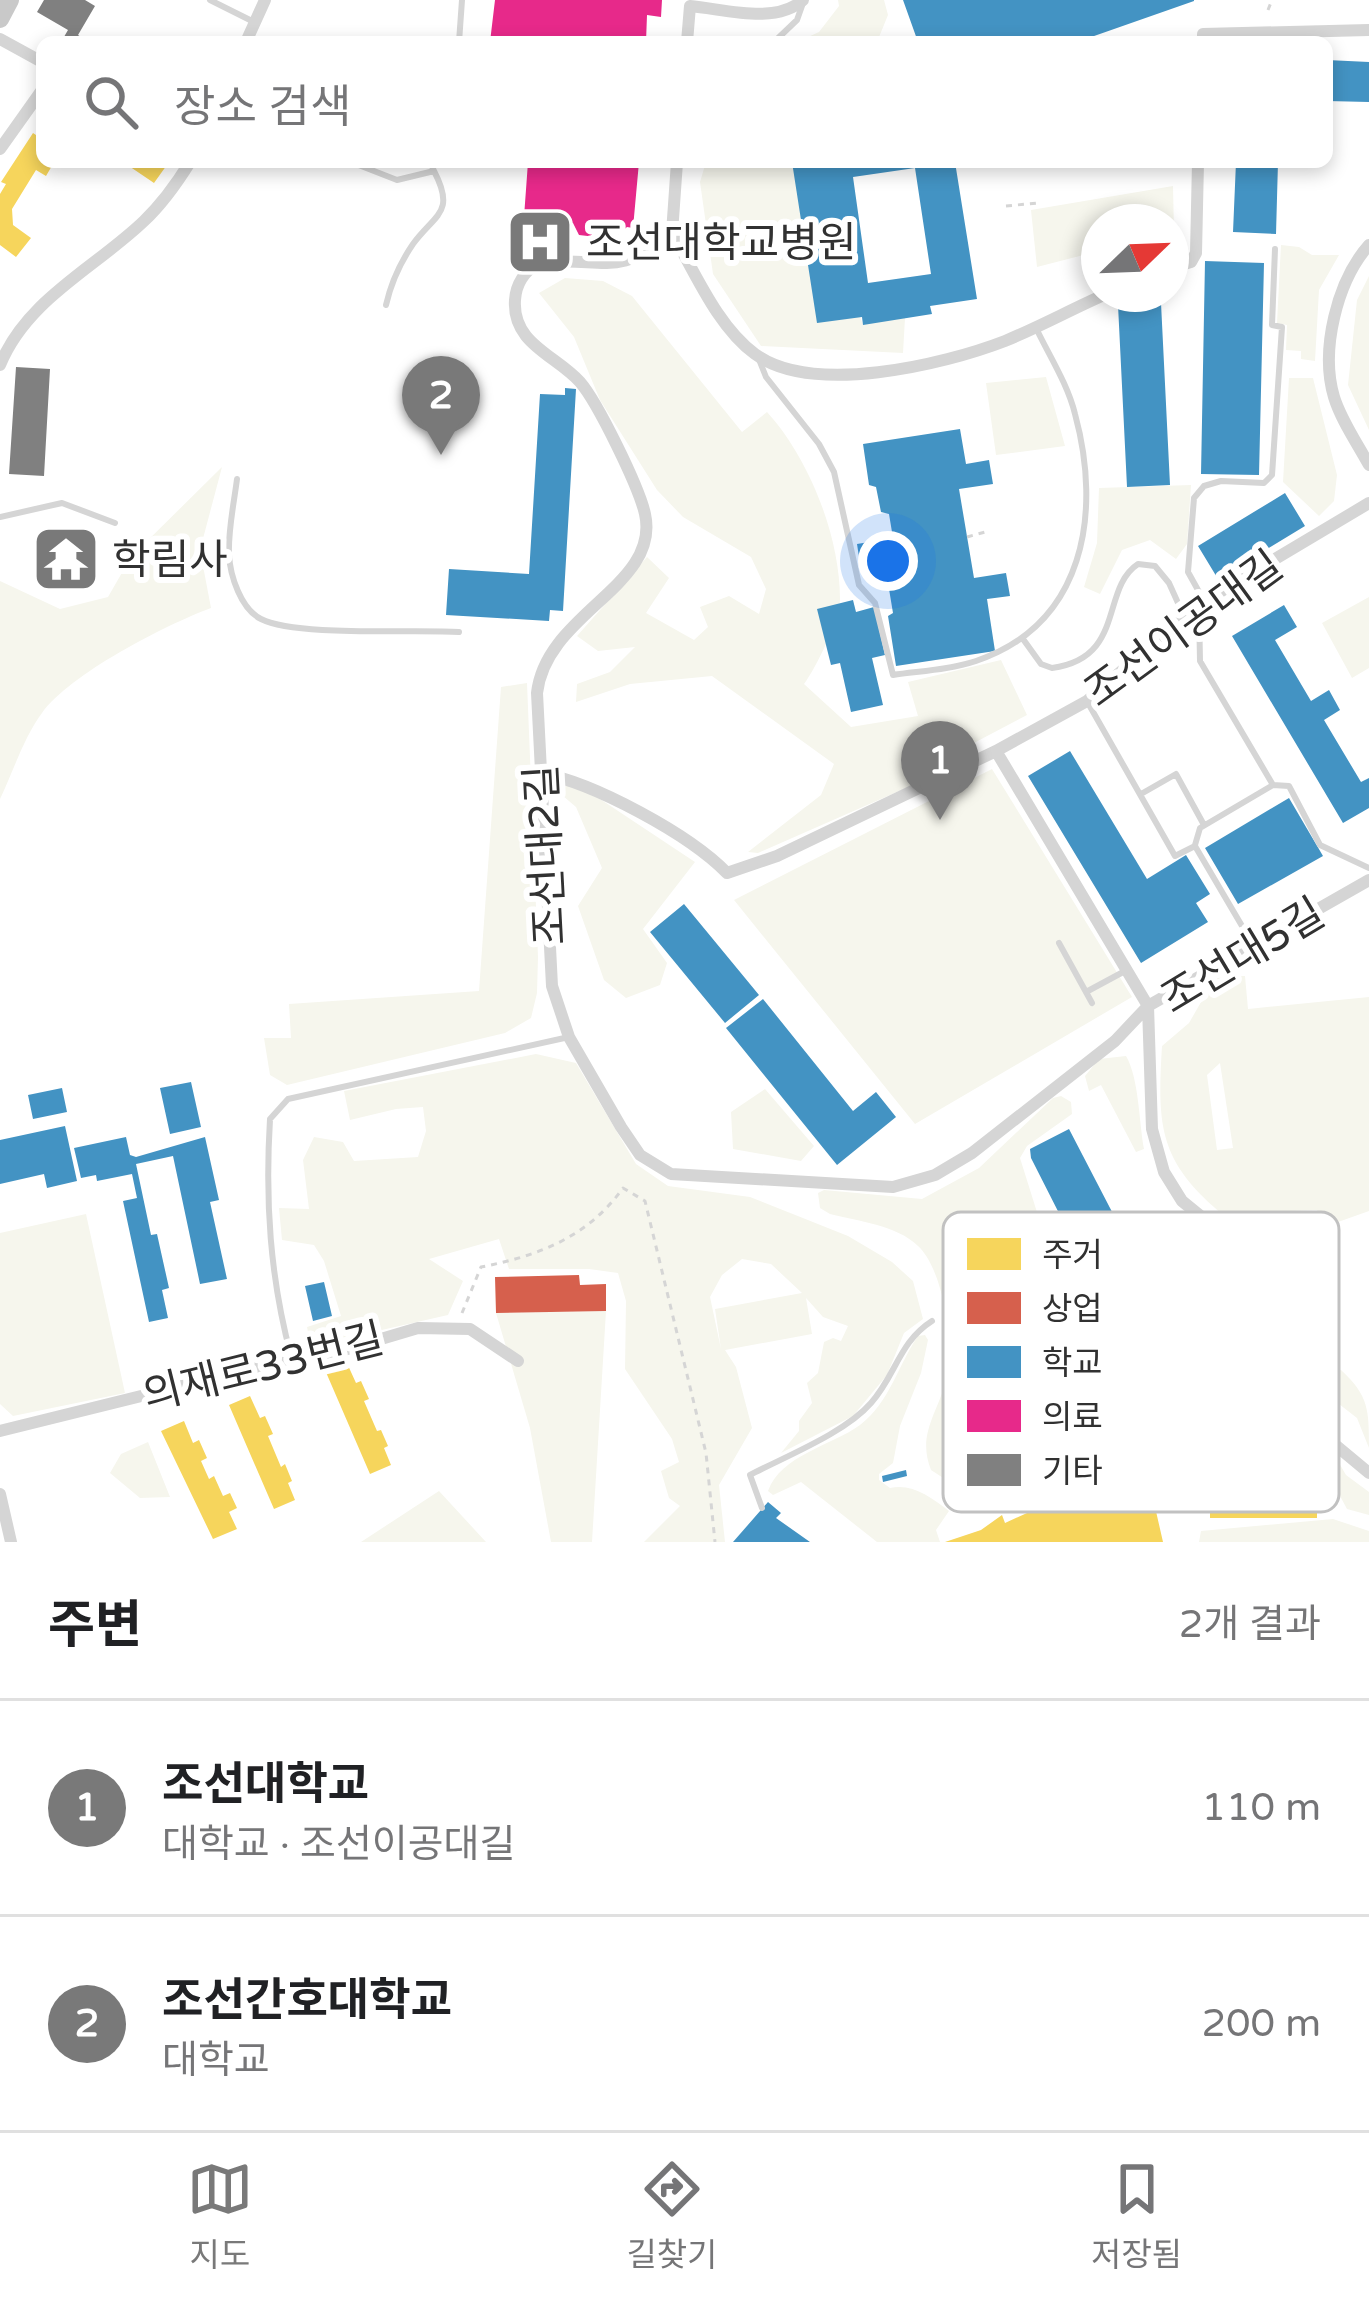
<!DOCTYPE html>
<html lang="ko">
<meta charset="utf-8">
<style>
:root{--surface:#fff;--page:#f6f6f6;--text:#202124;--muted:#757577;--line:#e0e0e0;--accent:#797979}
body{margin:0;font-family:"Varela Round","Noto Sans KR",sans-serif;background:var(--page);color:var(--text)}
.compass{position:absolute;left:1081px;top:204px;width:108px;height:108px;border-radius:50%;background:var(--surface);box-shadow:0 6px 18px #0003;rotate:67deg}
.you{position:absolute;left:888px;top:561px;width:42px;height:42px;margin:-30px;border:9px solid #fff;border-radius:50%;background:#1a73e8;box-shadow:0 0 0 18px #1a73e833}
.badge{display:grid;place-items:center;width:78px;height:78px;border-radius:50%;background:var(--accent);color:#fff;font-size:39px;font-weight:700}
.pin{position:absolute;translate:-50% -99px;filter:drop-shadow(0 3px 6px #0008)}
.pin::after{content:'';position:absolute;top:63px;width:42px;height:36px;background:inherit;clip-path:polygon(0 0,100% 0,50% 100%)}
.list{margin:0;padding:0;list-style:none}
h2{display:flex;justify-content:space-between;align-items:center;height:156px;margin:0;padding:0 48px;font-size:51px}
h2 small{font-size:39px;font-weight:400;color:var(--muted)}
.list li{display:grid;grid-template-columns:78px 1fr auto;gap:36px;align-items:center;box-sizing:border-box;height:216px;padding:0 48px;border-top:3px solid var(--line)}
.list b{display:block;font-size:45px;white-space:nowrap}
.list p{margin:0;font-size:39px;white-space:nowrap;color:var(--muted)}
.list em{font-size:39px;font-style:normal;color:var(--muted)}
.icon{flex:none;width:66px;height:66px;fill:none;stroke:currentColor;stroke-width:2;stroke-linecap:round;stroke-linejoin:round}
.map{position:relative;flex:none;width:1369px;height:1542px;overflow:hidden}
.search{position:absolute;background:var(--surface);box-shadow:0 6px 18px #0003;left:36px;right:36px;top:36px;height:132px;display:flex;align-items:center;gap:30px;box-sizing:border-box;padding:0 42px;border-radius:18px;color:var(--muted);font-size:45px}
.sheet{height:588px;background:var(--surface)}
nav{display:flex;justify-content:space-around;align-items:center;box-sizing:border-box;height:168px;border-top:3px solid var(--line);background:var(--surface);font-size:33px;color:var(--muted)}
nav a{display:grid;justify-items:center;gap:6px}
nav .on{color:var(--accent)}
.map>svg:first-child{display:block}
.green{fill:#f6f6ed;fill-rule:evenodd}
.homes{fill:#f6d55c}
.shops{fill:#d6604d}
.schools{fill:#4393c3;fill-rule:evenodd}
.health{fill:#e7298a}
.building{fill:#808080}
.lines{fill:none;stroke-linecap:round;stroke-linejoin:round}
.path{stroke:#d5d5d5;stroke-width:3;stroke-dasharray:6 6;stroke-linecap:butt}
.lane{stroke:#d5d5d5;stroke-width:6}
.street{stroke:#d5d5d5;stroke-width:12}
.primary{stroke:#c9c9c9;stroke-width:18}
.labels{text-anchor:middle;stroke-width:12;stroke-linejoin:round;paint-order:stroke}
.poi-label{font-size:42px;fill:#313131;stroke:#fff;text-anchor:start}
.street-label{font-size:42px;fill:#313131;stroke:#fff}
.key{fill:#fff;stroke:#c1c1c1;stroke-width:3}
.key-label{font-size:33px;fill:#313131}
</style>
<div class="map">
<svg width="1369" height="1542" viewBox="0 0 1369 1542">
<rect width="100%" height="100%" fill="#fff"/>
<path class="green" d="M838,0H884L888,15L877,42H797L819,32L839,6Z
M706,162H792L863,324L905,318L903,353L761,346L713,274L700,182Z
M1173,186L1174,231L1171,232V222H1099V251L1037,267L1031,210Z
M1281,245L1299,247L1312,255H1339L1319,290L1315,361L1301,359V351L1286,350L1287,325L1277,323Z
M1369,276V430L1348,385L1357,300Z
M565,278L603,281L632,296L742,432L767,412C809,458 840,536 840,599C840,619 816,668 804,684L851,727L918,716L908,682L1001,660L1027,715L953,754L931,777L758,853L748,852L821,795L834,764L712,676L630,684L576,702L577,684L610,672L635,647L598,651L577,636L647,557L669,578L646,613L694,640L708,627L700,607L729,596L759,614L766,589L751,557L683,517L657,490L600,400L574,337L539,293Z
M1046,377L1065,446L996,455L986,383Z
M1289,378H1313L1337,475L1334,501L1319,516L1283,482Z
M222,467L200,550L211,608C165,625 70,674 42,713C24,737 13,772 0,799V581L60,609L108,597L131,557Z
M1191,485L1187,544L1176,559L1150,540L1122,550L1100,594L1084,587L1097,543L1099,488Z
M1369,597V668L1352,678L1322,623Z
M527,683L538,957L537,993L531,1018L505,1033L287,1085L270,1075L264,1038H291L289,1004L479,991L501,687Z
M992,769L1132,997L915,1124L734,900Z
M564,783L597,797L695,862L643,929L667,963L660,985L626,998L604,980L578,906L602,868L576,807L556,790Z
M1216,976H1245L1248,1009L1369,997V1211L1324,1227L1317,1210L1291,1211L1281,1224L1302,1274L1291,1272C1272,1249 1251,1236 1227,1218C1159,1163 1157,1128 1162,1046L1189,1023ZM1220,1063L1233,1148L1217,1150L1207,1075Z
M536,1054L576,1063L636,1164L668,1186L750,1197L848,1236L892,1262L913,1281L923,1319L904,1333L887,1375L853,1416L781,1453L799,1431V1421L812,1403L807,1383L818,1373L824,1342L833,1338L841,1341L848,1326L823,1317L806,1298L812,1334L725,1350L736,1367L752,1428L719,1485L725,1542H644L680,1506L669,1498L661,1471L679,1462L672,1439L625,1369L626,1301L618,1273L589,1269H509L499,1239L429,1259L463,1281L448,1315L311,1346L307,1327L341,1316L324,1261L314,1245L282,1240L279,1208L309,1209L303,1160L314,1137L343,1142L354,1161L418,1157L426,1131L423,1107L396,1109L350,1120L344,1091ZM742,1259L771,1264L802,1293L715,1309L721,1349L710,1297L722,1275Z
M1126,1056C1139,1078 1139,1122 1144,1149L1136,1152L1101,1085L1089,1091L1085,1076L1099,1059Z
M765,1089L814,1146L801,1161L733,1149L731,1112Z
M1061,1096L1071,1102L1072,1114L1027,1146L1020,1158L1051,1257L1046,1293L1091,1396L1152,1411L1169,1409L1268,1363L1265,1330L1277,1324L1296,1389L1346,1475L1369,1492V1515L1347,1509L1324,1466L1204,1468L1177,1459L1146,1441L1118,1434L977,1500L931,1470C917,1435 937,1414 946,1381C955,1347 944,1270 918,1246C897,1225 857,1221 830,1214L820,1208L818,1193L824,1190L922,1199L979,1168L1053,1098Z
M86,1214L125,1393L13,1416L0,1404V1233Z
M606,1311L592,1542H551L530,1428L496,1313Z
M925,1335L928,1340L921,1373L900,1426L893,1463L879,1474V1480L890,1488C912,1483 931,1497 949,1511L936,1530L940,1542H877L801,1482L773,1495L768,1491C781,1455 831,1446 860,1425C890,1402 898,1365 918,1336Z
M1341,1370C1369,1396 1369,1410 1369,1448L1357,1418L1339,1404L1327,1383L1332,1372Z
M148,1442L170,1497L140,1498L110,1473L121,1454Z
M439,1491L486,1542H361Z
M1333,1519L1369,1531V1542H1199L1201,1531Z"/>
<path class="homes" d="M33,133L42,139V162L53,164L46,176L36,170L12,209L13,225L31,238L16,257L0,245V194L6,184L1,182Z
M123,162H169L154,183Z
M346,1361L356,1383L361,1381L369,1399L364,1401L377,1431L381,1430L388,1446L384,1448L391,1465L370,1474L325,1370Z
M250,1396L260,1418L265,1416L273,1434L268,1436L281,1467L285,1464L292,1481L288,1483L295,1500L274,1509L229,1405Z
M184,1421L193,1443L199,1440L207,1458L201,1461L209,1479L214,1476L223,1496L230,1493L237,1508L229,1512L237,1529L213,1539L161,1431Z
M1142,1450L1163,1542H945L981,1530L1002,1515L1005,1523L1093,1483L1091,1475Z
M1240,1483L1310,1486V1490H1317V1518H1210V1504H1204V1491H1211V1486Z"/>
<path class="shops" d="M579,1275L580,1285L606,1284V1311L496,1313L495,1277Z"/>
<path class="schools" d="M903,0H1194V1L1077,42H918Z
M1327,60L1369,62V102L1327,101Z
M792,162H955L977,299L930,306L932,314L863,325L862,317L817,323ZM915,168L931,274L868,283L853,177Z
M1236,162H1278L1276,234L1233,232Z
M1205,261L1264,263L1259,475L1201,474Z
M1161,303L1170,485L1127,487L1118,305Z
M565,388L576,389L563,611L550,610L549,621L446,615L449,569L529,574L540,394L565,395Z
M960,429L966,464L989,460L993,484L959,489L974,578L1006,573L1010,596L987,599L995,651L896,666L888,616L893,613L889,589L897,588L893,564L861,570L857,544L893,538L889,514L881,512L876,487L869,485L863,444Z
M1285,493L1305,526L1218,579L1198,546Z
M853,600L856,612L874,607L885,655L872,658L883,705L851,712L840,663L831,665L817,609Z
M1284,605L1297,627L1275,640L1311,701L1329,690L1340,710L1324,720L1361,782L1369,778V808L1343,823L1232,636Z
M1070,751L1147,879L1186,855L1210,894L1196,903L1208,922L1141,963L1028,776Z
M1289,798L1323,856L1238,904L1205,848Z
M684,904L759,995L725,1023L650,932Z
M763,999L853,1111L876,1092L896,1117L837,1165L726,1028Z
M191,1082L201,1127L170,1134L160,1088Z
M62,1088L67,1112L33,1119L28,1095Z
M65,1126L77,1181L47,1188L44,1174L0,1184V1140Z
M1069,1129L1123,1233L1115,1237L1164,1331L1221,1302L1229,1317L1237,1314L1250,1319L1245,1331L1253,1349L1172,1388L1169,1380L1161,1385L1148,1381L1144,1372L1127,1381L1111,1358L1102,1362L1068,1289L1064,1292L1056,1275L1064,1271L1061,1264L1073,1256L1061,1232L1067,1229L1031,1158L1030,1149Z
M126,1137L130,1155L136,1157L205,1137L219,1200L210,1202L227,1279L200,1284L173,1156L136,1164L151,1235L157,1234L169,1288L162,1290L168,1318L149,1322L123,1201L137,1198L132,1174L97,1181L96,1175L81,1178L74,1148Z
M324,1282L332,1316L313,1321L305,1286Z
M906,1470L907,1476L883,1482L882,1476Z
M768,1502L781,1513L776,1518L810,1542H733Z"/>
<path class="health" d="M495,0H662L661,17L647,15L646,42H490Z
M528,162H639L633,228L627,227L618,235L605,238L579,235L573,223L524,217Z"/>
<path class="building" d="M44,0H85L95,6L78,35L88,42H61L68,30L37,12Z
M16,367L50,369L44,476L9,474Z"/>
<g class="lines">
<path class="path" d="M1268,10L1272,0
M1006,206L1038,203
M967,537L985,532
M462,1313L481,1267C538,1256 588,1237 623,1188L645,1201L706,1453L715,1542
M1040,1498L1044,1505"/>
<path class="lane" d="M210,0L252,21
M459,42L462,0
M774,42L797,20L803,3
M351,162L397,180L434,171L430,162
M386,305C391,283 400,263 413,244C435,214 456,213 434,171
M758,357L766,377L819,444L834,472L859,585L875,603L893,675C920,671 949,670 976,661C1085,624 1102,513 1075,414C1068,385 1050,357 1037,330
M237,479C234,503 228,530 229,554C230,576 241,609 261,619C297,637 413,629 459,632
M0,517L62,503L115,523
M1203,599L1188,572L1194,498L1204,486L1221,481L1264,483L1272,475L1282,327L1272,325L1275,249
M1023,639L1041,664L1052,668C1126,658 1100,589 1138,564L1155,566L1169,583L1183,614
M1088,703L1175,856L1195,846L1252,943
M1273,785L1289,786L1320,845L1369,868
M1141,794L1176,774L1204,825
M1195,845L1200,828L1273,785L1200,661L1199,609
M1059,943L1092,1003
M1086,992L1125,971
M291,1356C270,1277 265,1201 270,1119L288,1099L569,1037
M762,1508L750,1475C786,1456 845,1433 871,1403C896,1375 899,1342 932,1321"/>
<path class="street" d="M0,39L42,62
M246,42L265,0
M687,42L690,6C725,9 775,25 803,0
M1203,42V34L1369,30
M0,149L42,90
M677,162L672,233C615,281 601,255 538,263C525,271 516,284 515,300C512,344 556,355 580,382C598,403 639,487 645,514C661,586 546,613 537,693L552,986L569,1037L621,1127L640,1155L671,1174L893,1187L935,1175L972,1153L1115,1041L1148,1006L996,751
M672,233C695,272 717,326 755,354C812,396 943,365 1005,341C1039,327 1072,309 1106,294
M1369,245C1337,281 1320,350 1334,397C1341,420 1357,443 1369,465
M1171,268L1191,262L1196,253L1198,162
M0,365C27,299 95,268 144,221C163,203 177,183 190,162
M541,773C594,783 689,834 727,873L777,856L996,751L1087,701L1198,605L1369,503
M1369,880L1148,1006L1152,1129L1164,1172L1182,1201L1273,1275L1317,1414L1333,1443L1369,1473
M0,1431L291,1359L344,1350L418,1328L470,1329L518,1361
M0,1494L11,1542"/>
<path class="primary" d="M0,19L10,0"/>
</g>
<defs>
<symbol id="hospital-square" viewBox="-11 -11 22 22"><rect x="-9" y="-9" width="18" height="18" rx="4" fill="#797979" stroke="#fff"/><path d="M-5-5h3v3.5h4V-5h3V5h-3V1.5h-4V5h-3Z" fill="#fff"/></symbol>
<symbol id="temple-square" viewBox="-11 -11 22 22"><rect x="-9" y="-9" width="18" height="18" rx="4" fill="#797979" stroke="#fff"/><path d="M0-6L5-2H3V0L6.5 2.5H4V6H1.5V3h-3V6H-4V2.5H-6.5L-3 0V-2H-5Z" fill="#fff"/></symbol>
</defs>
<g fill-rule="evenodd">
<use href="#hospital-square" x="502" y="204" width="76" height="76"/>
<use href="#temple-square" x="28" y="521" width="76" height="76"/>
</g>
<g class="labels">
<g class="poi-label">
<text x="586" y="257">조선대학교병원</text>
<text x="112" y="574">학림사</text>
</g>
<g class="street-label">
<text transform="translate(1183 628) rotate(-36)" y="15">조선이공대길</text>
<text transform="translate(545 855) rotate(-93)" y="15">조선대2길</text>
<text transform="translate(1242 955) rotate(-31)" y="15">조선대5길</text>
<text transform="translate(263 1366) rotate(-14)" y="15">의재로33번길</text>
</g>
</g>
<rect x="943" y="1212" width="396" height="300" rx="18" class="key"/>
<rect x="967" y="1238" width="54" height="32" fill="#f6d55c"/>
<rect x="967" y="1292" width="54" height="32" fill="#d6604d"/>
<rect x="967" y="1346" width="54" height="32" fill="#4393c3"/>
<rect x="967" y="1400" width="54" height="32" fill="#e7298a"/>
<rect x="967" y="1454" width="54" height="32" fill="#808080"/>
<g class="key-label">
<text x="1042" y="1266">주거</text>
<text x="1042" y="1320">상업</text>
<text x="1042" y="1374">학교</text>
<text x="1042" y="1428">의료</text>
<text x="1042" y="1482">기타</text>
</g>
</svg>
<svg class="compass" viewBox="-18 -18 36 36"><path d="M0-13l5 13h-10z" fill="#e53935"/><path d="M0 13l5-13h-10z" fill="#757577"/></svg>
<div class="you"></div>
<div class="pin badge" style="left:940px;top:820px">1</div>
<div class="pin badge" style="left:441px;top:455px">2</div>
<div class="search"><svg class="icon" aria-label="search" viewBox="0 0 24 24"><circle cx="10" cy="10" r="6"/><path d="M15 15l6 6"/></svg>장소 검색</div>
</div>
<section class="sheet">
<h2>주변<small>2개 결과</small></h2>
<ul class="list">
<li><span class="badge">1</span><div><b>조선대학교</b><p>대학교 · 조선이공대길</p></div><em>110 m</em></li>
<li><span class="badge">2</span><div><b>조선간호대학교</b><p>대학교</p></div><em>200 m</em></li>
</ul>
</section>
<nav>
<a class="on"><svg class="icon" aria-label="map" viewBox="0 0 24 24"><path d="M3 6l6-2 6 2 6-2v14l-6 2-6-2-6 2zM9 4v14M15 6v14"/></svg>지도</a>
<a><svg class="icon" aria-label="directions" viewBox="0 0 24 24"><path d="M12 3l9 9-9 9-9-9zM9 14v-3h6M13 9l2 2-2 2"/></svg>길찾기</a>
<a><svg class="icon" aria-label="saved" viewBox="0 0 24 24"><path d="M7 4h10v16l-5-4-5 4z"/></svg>저장됨</a>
</nav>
